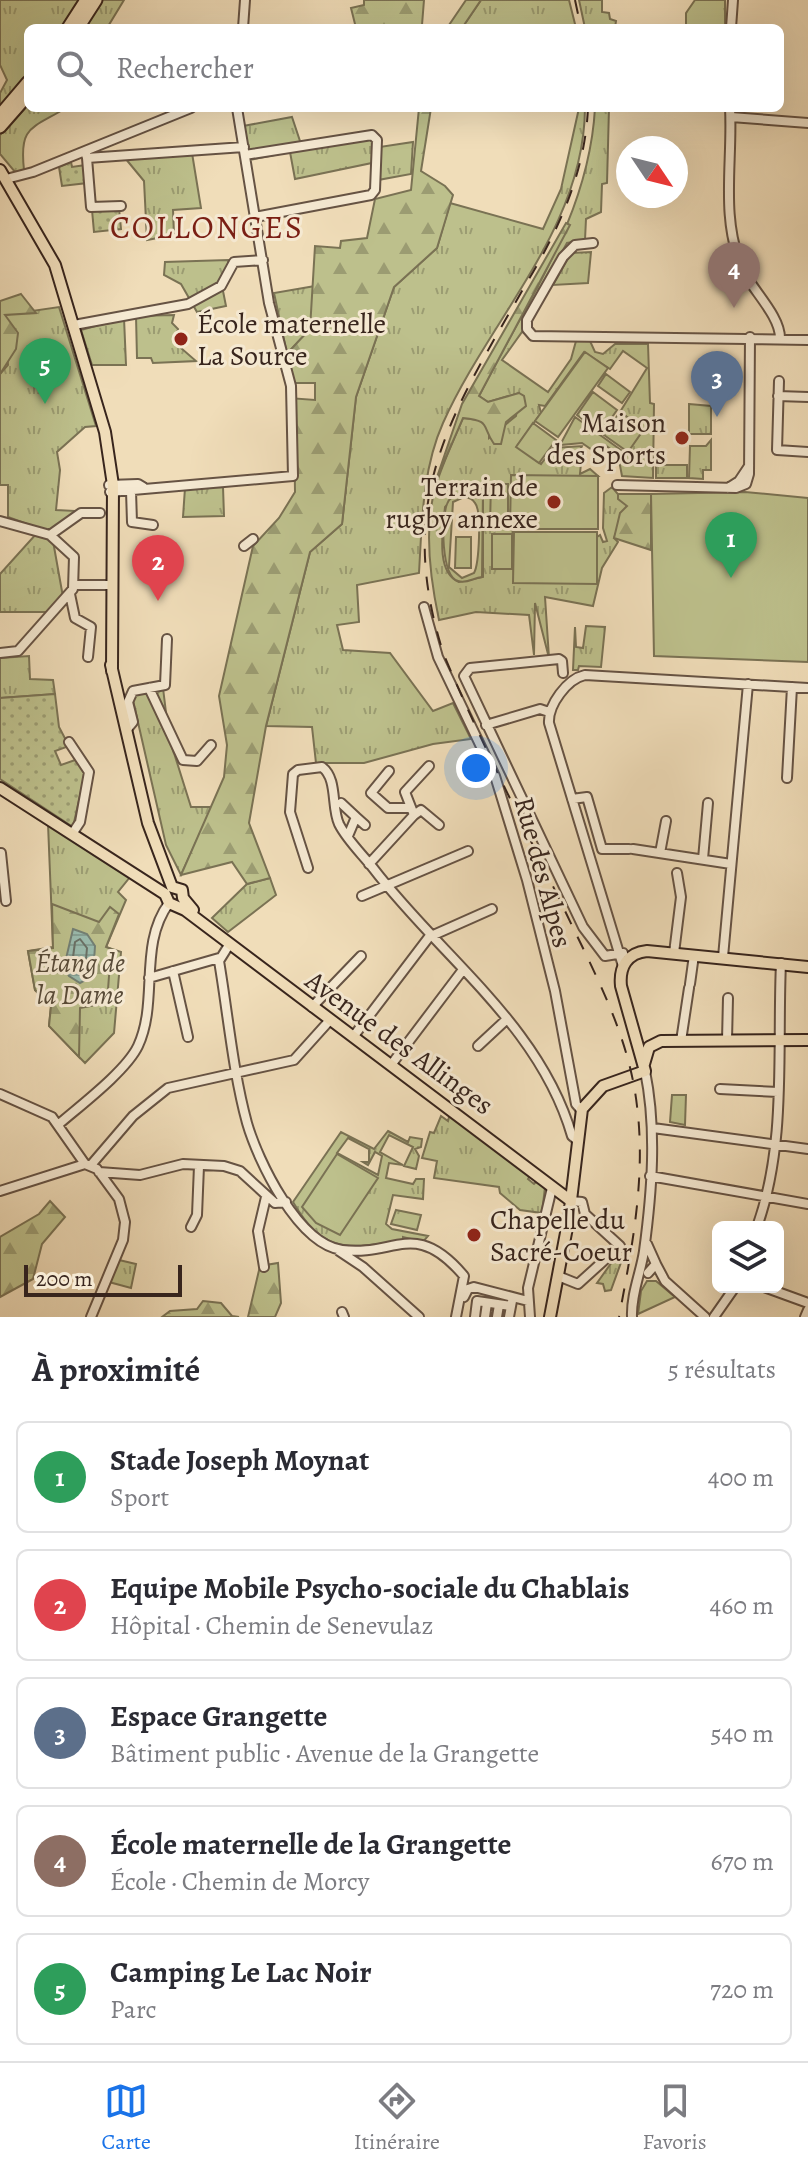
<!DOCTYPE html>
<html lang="fr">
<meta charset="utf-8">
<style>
:root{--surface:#fff;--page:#f2f2f3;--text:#2b2b33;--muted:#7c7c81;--line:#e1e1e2;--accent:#1a73e8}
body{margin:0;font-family:Alegreya,serif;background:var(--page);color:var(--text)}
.controls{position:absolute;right:24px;bottom:24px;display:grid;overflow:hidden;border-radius:12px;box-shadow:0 8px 32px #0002}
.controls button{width:72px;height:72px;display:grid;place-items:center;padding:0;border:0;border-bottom:2px solid var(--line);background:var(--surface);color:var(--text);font:40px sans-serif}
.compass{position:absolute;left:616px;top:136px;width:72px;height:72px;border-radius:50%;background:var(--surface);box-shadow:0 8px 32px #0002;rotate:125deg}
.scale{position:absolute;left:24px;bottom:20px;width:158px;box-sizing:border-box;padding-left:8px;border:4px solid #38251d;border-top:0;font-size:22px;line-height:28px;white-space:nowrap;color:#38251d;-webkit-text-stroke:6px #f5e9d2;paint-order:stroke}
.you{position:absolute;left:476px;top:768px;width:28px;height:28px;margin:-20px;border:6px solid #fff;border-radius:50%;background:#1a73e8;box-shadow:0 0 0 12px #1a73e833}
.badge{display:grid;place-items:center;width:52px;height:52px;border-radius:50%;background:var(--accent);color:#fff;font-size:26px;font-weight:700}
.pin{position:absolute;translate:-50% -66px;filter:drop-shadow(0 2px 4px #0008)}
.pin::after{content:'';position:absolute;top:42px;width:28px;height:24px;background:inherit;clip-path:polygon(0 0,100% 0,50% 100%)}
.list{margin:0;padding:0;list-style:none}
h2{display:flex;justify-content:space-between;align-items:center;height:104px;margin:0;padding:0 32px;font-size:34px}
h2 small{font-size:26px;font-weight:400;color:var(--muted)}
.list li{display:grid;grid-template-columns:52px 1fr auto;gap:24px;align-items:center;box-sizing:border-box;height:112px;margin:0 16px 16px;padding:0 16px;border:2px solid var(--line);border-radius:12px}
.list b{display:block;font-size:30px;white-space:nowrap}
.list p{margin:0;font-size:26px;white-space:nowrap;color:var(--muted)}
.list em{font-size:26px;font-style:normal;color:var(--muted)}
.icon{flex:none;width:44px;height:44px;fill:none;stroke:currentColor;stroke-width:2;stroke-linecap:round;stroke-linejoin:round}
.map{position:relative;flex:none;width:808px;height:1317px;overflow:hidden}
.search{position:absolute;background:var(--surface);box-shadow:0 8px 32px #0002;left:24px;right:24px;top:24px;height:88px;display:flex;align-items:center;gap:20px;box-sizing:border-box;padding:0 28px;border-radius:12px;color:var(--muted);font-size:30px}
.sheet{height:744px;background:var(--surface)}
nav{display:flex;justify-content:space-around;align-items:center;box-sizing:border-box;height:112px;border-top:2px solid var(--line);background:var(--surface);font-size:22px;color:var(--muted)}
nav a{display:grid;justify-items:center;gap:4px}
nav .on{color:var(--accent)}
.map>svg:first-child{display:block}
.grass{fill:url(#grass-tufts);stroke:#7a7254;stroke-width:2;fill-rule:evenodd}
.forest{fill:url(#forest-firs);stroke:#7a7254;stroke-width:2}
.garden{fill:url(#garden-dots);stroke:#7a7254;stroke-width:2}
.pitch{fill:#bdc08c;stroke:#7a7254;stroke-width:2;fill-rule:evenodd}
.water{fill:url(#water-rules);stroke:#738075;stroke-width:2}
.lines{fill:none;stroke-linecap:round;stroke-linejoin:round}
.shore{stroke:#697066;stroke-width:2}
.minor-casing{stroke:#665344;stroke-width:12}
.major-casing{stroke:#38251d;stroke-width:14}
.highway-casing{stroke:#38251d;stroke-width:15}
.minor{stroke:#f5e9d2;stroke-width:8}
.major{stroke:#f0ddb9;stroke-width:10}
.highway{stroke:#f0ddb9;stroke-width:11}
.rail{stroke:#38251d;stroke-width:2;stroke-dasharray:14 14;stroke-linecap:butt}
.poi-dot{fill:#8f2418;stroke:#f5e9d2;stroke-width:3}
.labels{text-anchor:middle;stroke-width:6;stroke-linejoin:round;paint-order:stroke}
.poi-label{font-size:28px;fill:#38251d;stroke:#f5e9d2;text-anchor:start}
.street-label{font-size:28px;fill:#38251d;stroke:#f5e9d2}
.park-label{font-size:28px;font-style:italic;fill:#594c39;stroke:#f5e9d2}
.quarter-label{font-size:32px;letter-spacing:2px;fill:#7a1f14;stroke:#f5e9d2}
</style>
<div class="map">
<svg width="808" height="1317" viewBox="0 0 808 1317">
<defs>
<pattern id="grass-tufts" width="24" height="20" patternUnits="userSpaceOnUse" patternTransform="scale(2)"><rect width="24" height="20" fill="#bdc08c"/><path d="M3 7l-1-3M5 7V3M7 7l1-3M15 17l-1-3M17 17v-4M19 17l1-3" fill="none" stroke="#9b9c72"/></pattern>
<pattern id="forest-firs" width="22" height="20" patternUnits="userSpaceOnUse" patternTransform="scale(2)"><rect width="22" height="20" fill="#bdc08c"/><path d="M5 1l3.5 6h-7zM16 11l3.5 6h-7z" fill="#9b9c72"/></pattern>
<pattern id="garden-dots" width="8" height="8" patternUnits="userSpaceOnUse" patternTransform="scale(2)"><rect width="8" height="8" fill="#bdc08c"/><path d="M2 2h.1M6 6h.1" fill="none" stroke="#9b9c72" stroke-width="1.8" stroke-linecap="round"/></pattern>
<pattern id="water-rules" width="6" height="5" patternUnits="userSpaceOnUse" patternTransform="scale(2)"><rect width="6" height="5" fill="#9abcaf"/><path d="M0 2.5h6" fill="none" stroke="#85a196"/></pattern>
</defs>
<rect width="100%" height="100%" fill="#f0ddb9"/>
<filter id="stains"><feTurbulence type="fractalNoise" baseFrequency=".0025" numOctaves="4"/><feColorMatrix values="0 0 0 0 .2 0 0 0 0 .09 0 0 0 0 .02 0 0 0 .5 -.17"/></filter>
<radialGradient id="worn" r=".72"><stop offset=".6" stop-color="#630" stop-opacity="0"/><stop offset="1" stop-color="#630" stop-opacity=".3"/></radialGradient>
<path class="grass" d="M0,0H79L61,28H28V74L0,106V93L7,80L0,65Z
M102,0H124L107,28H84Z
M481,0H569L576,28H462Z
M579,0H602V12L609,13L610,19L616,21L615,28H585Z
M695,0H725V28H686V13Z
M28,105V108H66C31,129 19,126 24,170L15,172L0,154V135Z
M579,108H585C584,229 490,318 443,423C422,470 422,523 419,573L357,585L359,622L337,625L343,650L390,653L433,711L453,703L471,739L433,744L364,763H316L312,727L266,726L310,552L342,524L356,397L394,287L437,248L450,203L543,229L561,189Z
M595,108H609L607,183L602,184L601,212L586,219L585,240L567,243L527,315L526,333L522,332L502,360L548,392L571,359L576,341H590L595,352L603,354L615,344H648L650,403L654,404L653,478L622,476L618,455L624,453L617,454L605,445L595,452L582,443L560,445L575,417L625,453V454L644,429L620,412L647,368L623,351L610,369L584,352L545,406L539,405L541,413L517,446L541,464L553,448L582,446L576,458L581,463L580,474L590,469L598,476H511L514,583H596L597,537L600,535L603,542L607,541L603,528L604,493L612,487L627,505L614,538L618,542L602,568L593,606L545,597L549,658L535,603L534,655L529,615L476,612L439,620C430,578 423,527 436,485C442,465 454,439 463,418L479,420L489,427V438L516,416L519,393L488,402L479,396C526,302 589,216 595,108ZM478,487L483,488V577L459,582C435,572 443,529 445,507L461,492L478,498Z
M292,117L303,150L372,138L380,147L413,142L411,174L378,180L372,163L295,179L290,152L249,160L243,126Z
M192,153L201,208L173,210L174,235L147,240L144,181L125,158Z
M591,252L588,283L553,285L571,253Z
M228,260L229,266L221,281L226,306L197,312L181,284L164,275L165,262Z
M315,286L310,329L287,354L274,293Z
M59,307L96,426L85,427L57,452L60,470L56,510L77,511L49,532L8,517V485H0V374L8,365L4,315Z
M174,315L172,323L178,329L174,342L196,361L153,363L151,358H137L136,316Z
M124,318L126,365H92L81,330Z
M689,404L711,406V434H689Z
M711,440V470H703V479L689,478L690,446H706Z
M656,465H687V478H656Z
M223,487L224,516L183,517L185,488Z
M37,533L53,541L63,597L50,612H0V574Z
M586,626L605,627L601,667L579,666L578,670H573L575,627L576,647L583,648Z
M29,656L30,679L53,680L55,694L0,698V658Z
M163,688L169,737L191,807H212L181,875L166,845L132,696Z
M48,824L130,877L118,892L126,900L106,947L121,952L114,1033L85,1063L49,1026L51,1006L35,990L28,951L53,947Z
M270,878L276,895L228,932L212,918L247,884Z
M672,1095H686L685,1125L670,1122Z
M450,1113L531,1174L528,1179L534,1184L538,1180L545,1187L542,1213L520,1210L500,1193L499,1187L434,1178L437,1161L422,1158L430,1132L434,1133L441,1116L448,1121Z
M388,1131L408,1142L410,1137L422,1139L421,1147L415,1149L419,1156L416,1169L404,1166L413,1147L389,1135L380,1152L403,1165L389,1163L386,1178L413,1184L416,1179H424L423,1199L393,1195L386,1224L392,1229L428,1236L423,1242L403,1237V1241C348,1248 324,1255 293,1202L341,1132L374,1149ZM348,1138L369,1149V1162H363L368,1165L375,1152L382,1156L378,1175L337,1153Z
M396,1210L421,1215L417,1230L391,1224Z
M617,1255L623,1257L611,1290L605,1291L603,1284L597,1283Z
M119,1260L136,1264L131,1288L109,1282Z
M647,1281H656L675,1297L638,1314L641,1291Z"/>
<path class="forest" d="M364,0H424L422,25L426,28H356L351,8L364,5Z
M466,0H481L462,28H447Z
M419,108H431L421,171L445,186L453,195L437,248L394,287L356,397L342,524L310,552L266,726L249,823L270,878L247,884L232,862L181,875L224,777L227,745L219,696L253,546L279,518L295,492L294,425L289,398L315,400V383H286L280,361L310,329L315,246L340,248L341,241L367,238L375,199L411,190Z
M566,223L570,225L479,396L488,402L519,393L524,396L526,406L506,422L501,444H494C481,426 492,421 463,418L436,480L462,404Z
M21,294L36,313L5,315L18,333L16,349L0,374V301Z
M618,494H651V550L614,538L620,513L627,506L618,499Z
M52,904L99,922L110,907L119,914L106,947L111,949L107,1003L80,1008L79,1057L49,1026L51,1006L35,990L28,951L53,948Z
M50,1201L65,1217L42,1244L33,1279L0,1297V1237L39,1214Z
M278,1263L281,1303L275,1317H248L260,1266Z
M203,1301L221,1303L232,1316L239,1317H162L170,1311L197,1309Z"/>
<path class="garden" d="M71,162L72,167L86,165L87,183L62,186L59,167Z
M119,208L121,229L94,232L92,210Z
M55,694L59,727L69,746L55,751L61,765L78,759L86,769L73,827L0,779V698Z"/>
<path class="pitch" d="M585,352L608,368L558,437L535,421Z
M606,374L630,392L622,403L598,386Z
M593,392L617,410L601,433L577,415Z
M620,412L644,429L628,452L604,435Z
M533,423L556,440L539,463L516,447Z
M511,475L598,476V529H510Z
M491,484H508V525H490Z
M478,488H483L482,577C473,578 467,584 458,581C441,576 441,519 447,504C449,498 454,495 461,493L478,498ZM464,497C469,498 472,498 475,503C482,511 479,564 474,573L462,578L449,567L453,502Z
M745,492L808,498V662L654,656L651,494Z
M514,532H597V584L513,583Z
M492,534H512V569H492Z
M456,537H471V568H455Z
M337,1154L378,1178L340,1235L316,1223L302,1207Z"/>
<path class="water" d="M73,929L87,934L95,946L93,976L80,983L69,976L64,967Z"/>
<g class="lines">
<path class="shore" d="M80,939L87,948L85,970L81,974L72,965L75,942Z"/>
<defs>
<path id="minor" d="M243,28L245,0
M731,28L733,0
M730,108C733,161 720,217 742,268C751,289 780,315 780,338
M731,117L808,123
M85,151L87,158L244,147
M245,155L372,135L377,140L375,190L371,195L255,217
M87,158L91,207L121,206
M10,178L33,172L191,108
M593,243L575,245L563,257L527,320V329L533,336L808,340
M74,325L188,304L221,286L234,262L263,260
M779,381L777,450L808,452
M778,396L808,397
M109,485L138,484L143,487
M617,485L736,488L746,484L749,474L750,337
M728,488L739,481L749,466
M131,491L132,522L153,525
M110,492L293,476L291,386L269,303L237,108
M0,521L50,535
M50,535L81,513H100
M244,546L253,539
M74,585H110
M70,594L75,618L91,627L88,657
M424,607L438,657L495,776L527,880L555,991L576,1104L582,1111
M0,653L18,651L73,589L74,557L50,535
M563,673L562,661L559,659L470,668L464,676L583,927L605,956L623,953
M149,688L183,760L197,761L211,745
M486,725L540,709L549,712
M128,728L133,722L128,702L133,691L165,685L167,639
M69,742L89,772L80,822L72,834
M389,771L371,793L388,808H410
M787,778L792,687
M572,799L587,797L602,849H629
M341,803L356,817L348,836
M414,815L421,810L439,825
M356,817L365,825
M633,849L731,864
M1,853L6,901
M660,853L666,821
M703,859L708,803
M369,864L414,815L405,792L429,766
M308,868L290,812L293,774L298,770L322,767C338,779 331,807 339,824C347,840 362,854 373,868C441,957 540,1025 572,1136L577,1140
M362,896L468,851
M229,945L219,961C228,1014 233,1072 247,1123C258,1161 298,1244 342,1250C395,1257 415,1218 464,1276L456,1317
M674,953L681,897L677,873
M723,957L748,684
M623,966L549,723C548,705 567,679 585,675L808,688
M173,971L188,1037
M149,978L219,958
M690,984L694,955
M312,1007L361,956
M353,1037L429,937L492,909
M727,1040L728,998
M681,1041L689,988
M478,1046L507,1019
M391,1065L462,971
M720,1089L778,1092
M0,1094L52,1117L85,1164L97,1169L119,1199L125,1222L123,1240L91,1317
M59,1124C81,1105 126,1071 138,1046C159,1001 138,945 169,903
M653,1128L808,1149
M91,1165L133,1116L168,1088L294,1060L330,1020
M99,1172L140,1175L183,1164L224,1166L240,1171L275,1203L286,1202
M650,1176L808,1204
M0,1191L85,1164
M191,1227L197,1215L199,1166
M757,1227C787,1143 777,1051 781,963
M647,1244L656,1264L648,1273
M339,1251L363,1267L419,1317
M656,1264L665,1281L705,1317
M264,1267L258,1231L266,1197
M558,1276L578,1284L620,1246L585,1214L582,1202L571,1201
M764,1287L808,1303
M464,1297L468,1289L474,1287L528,1301
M342,1312L344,1317
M475,1317L477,1301L511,1306
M485,1317L487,1303
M497,1317L499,1305
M509,1317L512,1301
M530,1317L528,1288L552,1188
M632,1317C631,1294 641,1272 644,1251C652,1192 657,1129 645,1071
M714,1317L735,1287
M805,1317L808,1310"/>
<path id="major" d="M0,170L55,265L105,432L113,485L112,671
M111,665L148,823L172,887
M0,788L165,894
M172,887L182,890L183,898L193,910
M165,894L169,903L185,910L571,1201
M644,1064L649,1047L661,1041L808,1040
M550,1317L569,1217L582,1109L603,1086L645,1071L621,986C619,967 627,953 647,951L808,967"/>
<path id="highway" d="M68,28L86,0
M78,28L96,0
M0,115L28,82
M0,127L28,95"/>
</defs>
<use href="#minor" class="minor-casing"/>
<use href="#major" class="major-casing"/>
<use href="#highway" class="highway-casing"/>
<use href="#minor" class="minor"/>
<use href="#major" class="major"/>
<use href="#highway" class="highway"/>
<path class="rail" d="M575,0L581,28
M588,108C585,173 559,229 526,284C451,415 393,499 444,655C481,743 525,828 566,913C596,976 629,1036 637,1106C646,1177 632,1248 619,1317"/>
</g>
<g class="poi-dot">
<circle cx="181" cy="339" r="8"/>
<circle cx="682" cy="438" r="8"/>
<circle cx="554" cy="502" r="8"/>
<circle cx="474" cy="1235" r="8"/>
</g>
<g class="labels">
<g class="poi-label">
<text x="197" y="333">École maternelle<tspan x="197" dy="32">La Source</tspan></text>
<text x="666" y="432" text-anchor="end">Maison<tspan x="666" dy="32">des Sports</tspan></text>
<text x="538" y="496" text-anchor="end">Terrain de<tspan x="538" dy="32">rugby annexe</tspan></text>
<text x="490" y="1229">Chapelle du<tspan x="490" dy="32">Sacré-Coeur</tspan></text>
</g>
<g class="street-label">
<text transform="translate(544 872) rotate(75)" y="10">Rue des Alpes</text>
<text transform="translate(400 1042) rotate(36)" y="10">Avenue des Allinges</text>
</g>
<g class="park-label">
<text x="80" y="972">Étang de<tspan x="80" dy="32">la Dame</tspan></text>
</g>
<g class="quarter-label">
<text x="207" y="238">COLLONGES</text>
</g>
</g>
<rect width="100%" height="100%" filter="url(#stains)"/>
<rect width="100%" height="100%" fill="url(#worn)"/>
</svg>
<div class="controls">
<button><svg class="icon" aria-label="layers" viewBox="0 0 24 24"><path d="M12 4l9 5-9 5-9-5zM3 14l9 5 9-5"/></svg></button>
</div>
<svg class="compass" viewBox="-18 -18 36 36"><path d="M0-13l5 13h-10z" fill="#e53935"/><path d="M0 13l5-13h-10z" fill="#7c7c81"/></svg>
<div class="scale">200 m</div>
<div class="you"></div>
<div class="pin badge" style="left:731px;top:578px;background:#2e9e5b">1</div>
<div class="pin badge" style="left:158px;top:601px;background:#e0444e">2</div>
<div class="pin badge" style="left:717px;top:417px;background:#5c6f8a">3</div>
<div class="pin badge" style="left:734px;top:308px;background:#8d6e63">4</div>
<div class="pin badge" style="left:45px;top:404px;background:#2e9e5b">5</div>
<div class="search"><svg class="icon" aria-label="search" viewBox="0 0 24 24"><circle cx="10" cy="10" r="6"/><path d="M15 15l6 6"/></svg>Rechercher</div>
</div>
<section class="sheet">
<h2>À proximité<small>5 résultats</small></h2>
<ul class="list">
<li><span class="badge" style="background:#2e9e5b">1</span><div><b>Stade Joseph Moynat</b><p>Sport</p></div><em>400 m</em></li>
<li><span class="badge" style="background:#e0444e">2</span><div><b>Equipe Mobile Psycho-sociale du Chablais</b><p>Hôpital · Chemin de Senevulaz</p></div><em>460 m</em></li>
<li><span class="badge" style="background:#5c6f8a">3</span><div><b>Espace Grangette</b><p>Bâtiment public · Avenue de la Grangette</p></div><em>540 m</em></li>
<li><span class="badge" style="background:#8d6e63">4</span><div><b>École maternelle de la Grangette</b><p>École · Chemin de Morcy</p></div><em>670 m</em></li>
<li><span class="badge" style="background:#2e9e5b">5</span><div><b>Camping Le Lac Noir</b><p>Parc</p></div><em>720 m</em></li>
</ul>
</section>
<nav>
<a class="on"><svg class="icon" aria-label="map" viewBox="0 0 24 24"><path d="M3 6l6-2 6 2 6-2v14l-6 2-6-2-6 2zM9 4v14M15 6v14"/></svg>Carte</a>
<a><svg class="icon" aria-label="directions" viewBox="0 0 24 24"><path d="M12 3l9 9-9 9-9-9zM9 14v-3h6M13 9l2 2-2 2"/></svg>Itinéraire</a>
<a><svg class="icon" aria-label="saved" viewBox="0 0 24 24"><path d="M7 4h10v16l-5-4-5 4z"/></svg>Favoris</a>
</nav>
